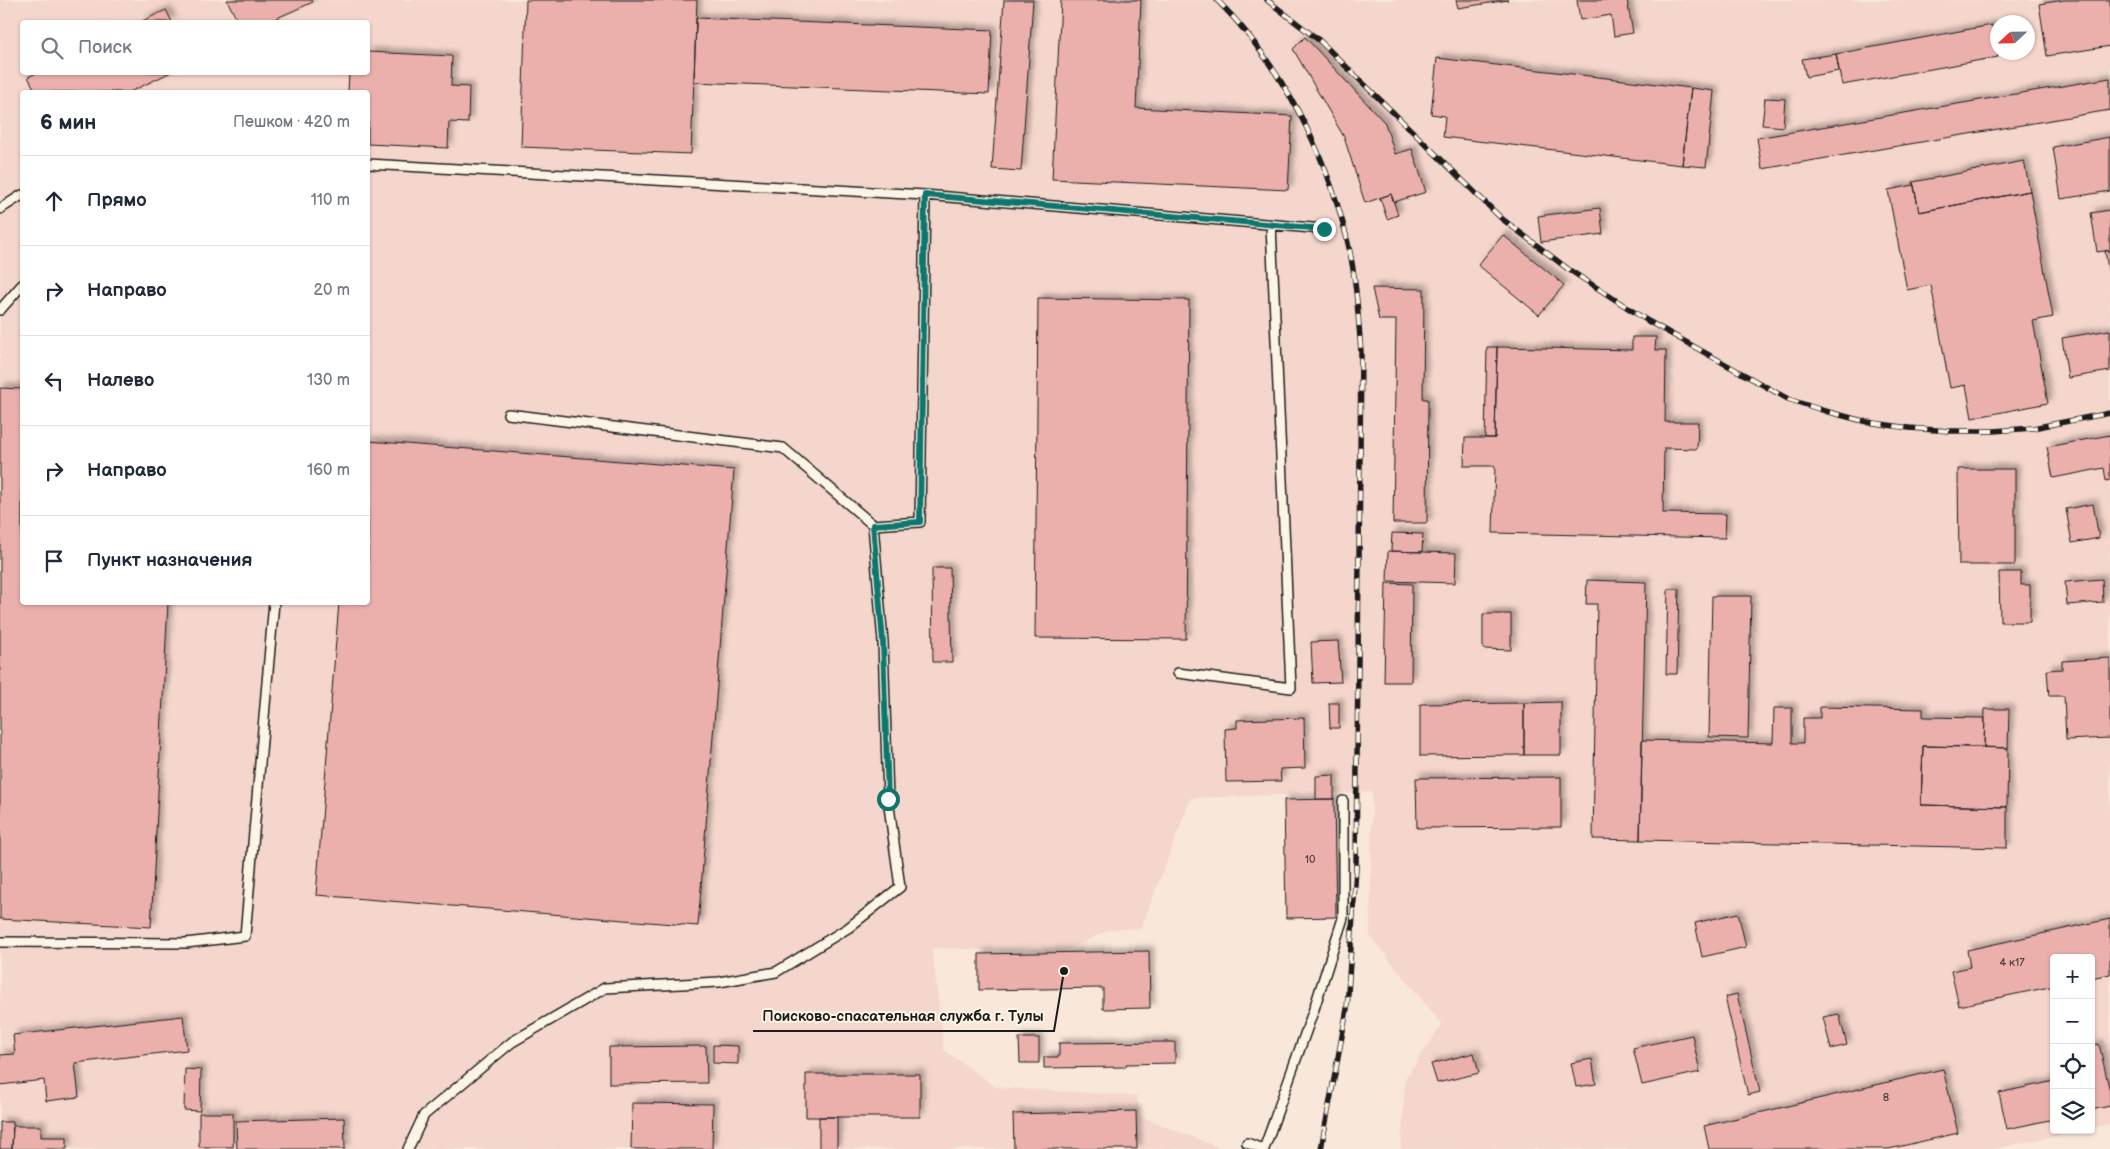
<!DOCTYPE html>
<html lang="ru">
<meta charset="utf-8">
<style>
:root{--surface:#fff;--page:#f2f2f3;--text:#1f2937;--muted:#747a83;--line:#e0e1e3}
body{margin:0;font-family:"Balsamiq Sans",sans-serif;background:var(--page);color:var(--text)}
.controls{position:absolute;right:15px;bottom:15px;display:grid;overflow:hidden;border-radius:5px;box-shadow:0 1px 4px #0004}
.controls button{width:45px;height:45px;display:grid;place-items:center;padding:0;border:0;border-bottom:1px solid var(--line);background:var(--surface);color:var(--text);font:25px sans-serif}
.compass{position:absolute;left:1990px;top:15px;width:45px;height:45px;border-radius:50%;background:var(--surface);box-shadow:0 1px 4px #0004;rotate:248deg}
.stop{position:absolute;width:15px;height:15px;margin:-11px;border:4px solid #0f766e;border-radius:50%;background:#fff}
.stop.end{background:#0f766e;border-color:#fff;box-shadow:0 1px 5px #0008}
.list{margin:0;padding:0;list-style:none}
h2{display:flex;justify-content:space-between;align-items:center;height:65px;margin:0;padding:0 20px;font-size:21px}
h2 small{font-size:16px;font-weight:400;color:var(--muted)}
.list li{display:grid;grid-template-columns:32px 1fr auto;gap:15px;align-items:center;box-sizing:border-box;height:90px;padding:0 20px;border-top:1px solid var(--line)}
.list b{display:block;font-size:19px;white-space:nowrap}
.list em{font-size:16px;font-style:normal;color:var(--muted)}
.icon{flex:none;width:28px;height:28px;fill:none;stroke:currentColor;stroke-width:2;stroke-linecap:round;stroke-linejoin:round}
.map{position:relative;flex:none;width:2110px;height:1149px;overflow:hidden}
.search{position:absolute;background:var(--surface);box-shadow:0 1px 4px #0004;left:20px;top:20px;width:350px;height:55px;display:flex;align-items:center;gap:12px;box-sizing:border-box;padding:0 18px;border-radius:5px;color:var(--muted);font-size:19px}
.panel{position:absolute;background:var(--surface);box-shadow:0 1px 4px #0004;left:20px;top:90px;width:350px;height:515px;border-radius:5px}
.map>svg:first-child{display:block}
.built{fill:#f5d6cc;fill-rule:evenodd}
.building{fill:#ebb0ac;stroke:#1c1c1c;filter:url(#shadow)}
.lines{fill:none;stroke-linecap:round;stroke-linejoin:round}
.lane-casing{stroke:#1c1c1c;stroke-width:12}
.lane{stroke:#fcf5e5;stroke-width:9}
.rail-casing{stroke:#1c1c1c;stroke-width:5.5}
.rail{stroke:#fcf5e5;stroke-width:4;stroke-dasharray:11;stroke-linecap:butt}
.route{stroke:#0f766e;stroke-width:6}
.labels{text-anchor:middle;stroke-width:4;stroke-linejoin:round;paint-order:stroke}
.number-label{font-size:11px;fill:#504140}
.leader{fill:none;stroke:#1c1c1c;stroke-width:2}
.callout-dot{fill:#1c1c1c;stroke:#fcf5e5;stroke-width:2}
.callout-label{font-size:15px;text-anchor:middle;font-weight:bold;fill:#1c1c1c;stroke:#fcf5e5;stroke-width:4;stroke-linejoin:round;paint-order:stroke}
</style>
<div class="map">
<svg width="2110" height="1149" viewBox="0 0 2110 1149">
<defs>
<filter id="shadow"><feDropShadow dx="4.5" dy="-4.5" stdDeviation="2.5" flood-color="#0004"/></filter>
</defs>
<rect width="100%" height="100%" fill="#f9e7da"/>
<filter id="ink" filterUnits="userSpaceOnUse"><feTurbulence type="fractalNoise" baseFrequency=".02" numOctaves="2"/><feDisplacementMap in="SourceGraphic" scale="10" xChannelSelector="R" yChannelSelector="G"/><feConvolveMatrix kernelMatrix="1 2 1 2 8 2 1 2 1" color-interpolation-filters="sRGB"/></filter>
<g filter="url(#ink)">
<path class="built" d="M0,0H2110V1124L2091,1128V958H2054V1130H2083L1994,1149H1401L1405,1079L1442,1024L1370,936L1372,792L1191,798L1141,928L1108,930L1064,952L932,948L944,1050L996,1087L1137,1096L1140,1116L1222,1149H0ZM22,22H368V72H22ZM1998,22H2028V52H1998ZM22,92H368V602H22Z"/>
<path class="building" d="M227,0H312L313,2L268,22H238Z
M526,0H697L691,154L521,147Z
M1004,0H1033L1021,171L992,169Z
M1061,0H1141L1136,108L1292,116L1288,190L1052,179Z
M1456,0H1508L1458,8Z
M1577,0H1627L1633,33L1614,36L1611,15L1580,20Z
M2064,0H2110V46L2047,56L2039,4Z
M166,10L172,22H140Z
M696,18L992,30L989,94L694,82Z
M1992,25L1998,57L1842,85L1836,54Z
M1305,37L1385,123L1395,154L1412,149L1426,192L1394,202L1391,194L1365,203L1344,137L1293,49Z
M368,52L452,56L451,86L469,87L468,123L449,122L448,148L368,144V92H348L349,72H368Z
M1836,54L1839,71L1806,77L1802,59Z
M1437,58L1691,88L1682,165L1443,137L1445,116L1431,114Z
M38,72H171L130,92H36L28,77Z
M2110,78V110L1762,169L1757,138Z
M1691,88L1714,91L1706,167L1682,165Z
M1765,98L1785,99L1783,127L1762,125Z
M2110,137V191L2061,199L2053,147Z
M2024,161L2030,191L1919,212L1913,182Z
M1914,185L1919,212L2030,191L2053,317L2033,321L2048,403L1972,418L1966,385L1950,388L1931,285L1907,290L1888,190Z
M1391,194L1398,215L1387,219L1380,198Z
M1600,208L1603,234L1541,242L1538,216Z
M2110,210V250L2097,252L2091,213Z
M1503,235L1564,285L1539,315L1478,265Z
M2105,251H2110V281Z
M1372,288L1424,289L1423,399H1428L1427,523H1393L1396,320H1379Z
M1038,298L1189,300L1186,639L1035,638Z
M2110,330V371L2068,378L2062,338Z
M1632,337H1656L1655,350H1666L1665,422H1698L1697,449L1664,448L1663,513L1726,514L1725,538L1493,533L1495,466H1464L1465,438H1495L1497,347L1632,350Z
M1487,347H1497L1495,438H1485Z
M0,388L22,389V602H168L151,927L0,919Z
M2110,435V480L2106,481L2104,468L2053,478L2047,447Z
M368,441L734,470L698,926L316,895L339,602H368Z
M1958,469H2015V565H1959Z
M2093,504L2099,538L2072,543L2066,509Z
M1392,533L1423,534L1422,552L1391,551Z
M1388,551L1456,553L1455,583L1387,581Z
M932,568H950L952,662H933Z
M1999,572H2021V585H2030V622H2000Z
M2102,579L2103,602L2067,605L2065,582Z
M1587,580L1646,582L1640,840L1593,839L1597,604H1586Z
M1386,583L1412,584L1411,682H1384Z
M1668,589H1679L1677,674H1666Z
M1712,596H1751L1748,738L1709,737Z
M1483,614H1511V650L1483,649Z
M1338,641L1341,682L1313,683L1311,642Z
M2110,658V738L2066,740L2064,696H2049L2047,670L2062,669V661Z
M1561,702V755H1524V703Z
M1329,703H1339V728H1330Z
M1524,703V755L1420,756V704Z
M1820,707L1923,709V717L1985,718L1984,747L1923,746L1921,805L2007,807V848L1640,840L1642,740L1773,743L1774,708H1792V743H1803V718H1820Z
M1985,709H2009L2008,748L1984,747Z
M1304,718L1305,768L1280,769L1281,781L1226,782L1225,729L1237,728V720Z
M1923,746L2008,748L2007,807L1921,805Z
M1334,775V799H1316V776Z
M1561,777V827L1417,828L1416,778Z
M1334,799L1336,917L1286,918L1284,800Z
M1738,913L1746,947L1702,957L1695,923Z
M2110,919V974L2091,978V958H2054V986L1959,1006L1951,971L1970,967L1967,950Z
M1149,951L1150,1008L1103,1009V988L979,990V954Z
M1737,994L1760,1092L1748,1095L1725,997Z
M1839,1014L1847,1045L1831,1049L1823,1017Z
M183,1016L187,1050L75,1063L79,1097L46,1101L44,1080L0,1085V1055L15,1054L13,1035Z
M1692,1035L1700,1072L1642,1085L1633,1048Z
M1019,1038H1039V1063H1020Z
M1175,1042V1063L1126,1064V1067L1044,1068V1057H1059V1043Z
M2099,1044L2110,1092V1106L2091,1110V1046Z
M713,1045L738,1046V1064L713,1063Z
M706,1046L707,1083L609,1084V1047Z
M1474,1053L1479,1073L1437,1083L1431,1064Z
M1592,1059L1596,1084L1576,1087L1571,1063Z
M185,1069L201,1070L200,1111L184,1110Z
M1943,1069L1958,1133L1889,1149H1709L1704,1126Z
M806,1074H920V1117H806Z
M2054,1081V1119L2007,1129L1999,1093Z
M632,1103L713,1104L712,1149H631Z
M1136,1111L1137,1149H1014L1013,1114Z
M199,1113H233V1147H199Z
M819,1117H837V1149H819Z
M344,1118L345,1149H237L236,1121Z
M0,1122H13L12,1149H0Z
M13,1126H41V1137H67V1149H12Z"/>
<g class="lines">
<defs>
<path id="lane" d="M368,164L925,195L920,522L873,525L883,642L888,799L900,887L848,928L776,972L719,982L605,988L512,1042L424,1115L408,1149
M925,195L1324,229
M0,209L22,195
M0,310L22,285
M508,414L783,448L873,525
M1178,673L1291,688L1271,225
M0,942L186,943L245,936L274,602
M1247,1143L1263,1149
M1264,1149L1314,1009L1343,918V801"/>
</defs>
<use href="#lane" class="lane-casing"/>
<use href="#lane" class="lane"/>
<defs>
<path id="rail" d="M1217,0C1279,62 1325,150 1346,235C1356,273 1358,313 1361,352L1356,868L1347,1009L1321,1149
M1267,0L1320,41L1501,218L1568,269L1648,321L1788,399L1825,411L1867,422L1909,428L1950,431H1994L2033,428L2110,413"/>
</defs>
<use href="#rail" class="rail-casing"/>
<use href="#rail" class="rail"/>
</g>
</g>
<g class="lines" filter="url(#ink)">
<path class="route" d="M888,799L883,642L873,525L920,522L925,195L1324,229"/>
</g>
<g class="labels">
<g class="number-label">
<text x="1310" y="863">10</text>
<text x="2012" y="966">4 к17</text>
<text x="1886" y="1101">8</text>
</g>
</g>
<path class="leader" d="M1064 971L1054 1031H753"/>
<circle class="callout-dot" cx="1064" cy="971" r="5"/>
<g class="callout-label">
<text x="903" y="1021">Поисково-спасательная служба г. Тулы</text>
</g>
</svg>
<div class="controls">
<button>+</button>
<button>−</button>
<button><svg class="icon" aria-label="locate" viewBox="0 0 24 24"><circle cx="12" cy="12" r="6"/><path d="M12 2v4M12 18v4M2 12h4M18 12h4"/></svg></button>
<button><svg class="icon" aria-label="layers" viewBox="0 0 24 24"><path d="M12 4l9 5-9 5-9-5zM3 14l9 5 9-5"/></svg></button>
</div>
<svg class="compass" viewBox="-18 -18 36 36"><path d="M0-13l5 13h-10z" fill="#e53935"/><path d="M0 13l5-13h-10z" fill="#747a83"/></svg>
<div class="stop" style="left:888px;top:799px"></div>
<div class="stop end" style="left:1324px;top:229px"></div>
<div class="search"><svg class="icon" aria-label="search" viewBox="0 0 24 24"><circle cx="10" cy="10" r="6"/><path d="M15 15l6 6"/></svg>Поиск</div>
<section class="panel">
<h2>6 мин<small>Пешком · 420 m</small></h2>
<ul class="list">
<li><svg class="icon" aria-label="ahead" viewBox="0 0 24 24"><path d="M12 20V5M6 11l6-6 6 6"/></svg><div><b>Прямо</b></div><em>110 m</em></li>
<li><svg class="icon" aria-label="right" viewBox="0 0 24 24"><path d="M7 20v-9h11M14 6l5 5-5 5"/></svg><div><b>Направо</b></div><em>20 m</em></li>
<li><svg class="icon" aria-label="left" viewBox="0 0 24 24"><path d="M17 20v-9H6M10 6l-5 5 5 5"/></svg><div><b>Налево</b></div><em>130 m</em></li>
<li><svg class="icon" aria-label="right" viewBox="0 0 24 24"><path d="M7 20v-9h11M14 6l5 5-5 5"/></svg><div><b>Направо</b></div><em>160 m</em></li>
<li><svg class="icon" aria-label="arrive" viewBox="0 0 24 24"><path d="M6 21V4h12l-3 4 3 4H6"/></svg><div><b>Пункт назначения</b></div></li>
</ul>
</section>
</div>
